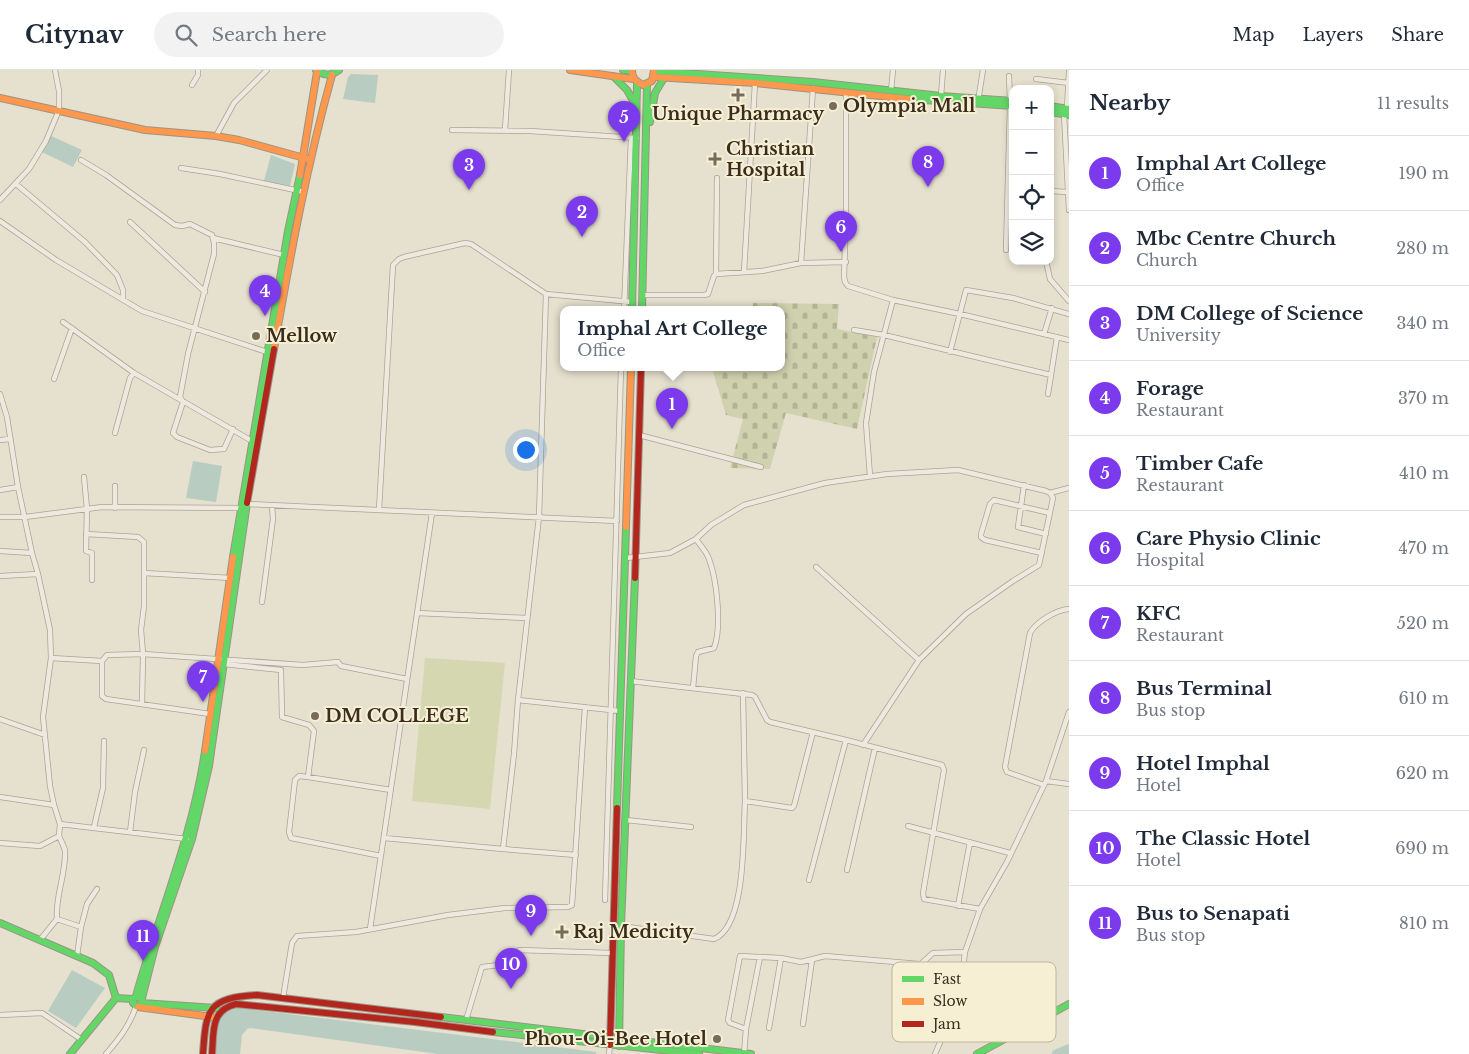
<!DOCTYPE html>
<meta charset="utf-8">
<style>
:root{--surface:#fff;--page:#f2f2f3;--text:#1f2937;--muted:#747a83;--line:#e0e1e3;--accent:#7c3aed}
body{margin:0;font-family:"Libre Baskerville",serif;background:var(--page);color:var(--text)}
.controls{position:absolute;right:15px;top:15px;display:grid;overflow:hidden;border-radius:10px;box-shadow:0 2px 8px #0003}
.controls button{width:45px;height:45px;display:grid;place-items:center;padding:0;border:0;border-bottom:1px solid var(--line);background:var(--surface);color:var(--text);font:25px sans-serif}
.you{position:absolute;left:525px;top:379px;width:18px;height:18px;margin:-12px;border:4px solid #fff;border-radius:50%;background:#1a73e8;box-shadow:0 0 0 8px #1a73e833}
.badge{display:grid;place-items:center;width:32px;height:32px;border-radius:50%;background:var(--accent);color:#fff;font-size:16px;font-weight:700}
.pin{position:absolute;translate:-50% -41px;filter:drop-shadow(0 1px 2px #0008)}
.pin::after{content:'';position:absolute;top:26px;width:18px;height:15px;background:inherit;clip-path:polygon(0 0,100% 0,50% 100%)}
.popup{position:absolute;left:560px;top:236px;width:225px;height:65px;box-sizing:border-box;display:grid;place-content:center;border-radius:10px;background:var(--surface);filter:drop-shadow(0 1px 4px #0005);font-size:16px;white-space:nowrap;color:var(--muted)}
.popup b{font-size:19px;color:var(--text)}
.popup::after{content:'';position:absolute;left:50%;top:100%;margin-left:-10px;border:10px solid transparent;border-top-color:var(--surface)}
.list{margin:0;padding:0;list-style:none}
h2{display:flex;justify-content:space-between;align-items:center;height:65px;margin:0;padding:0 20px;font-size:21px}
h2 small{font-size:16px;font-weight:400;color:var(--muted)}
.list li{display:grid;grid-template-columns:32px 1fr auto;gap:15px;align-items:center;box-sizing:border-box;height:75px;padding:0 20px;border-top:1px solid var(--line)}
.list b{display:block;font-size:19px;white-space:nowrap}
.list p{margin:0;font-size:16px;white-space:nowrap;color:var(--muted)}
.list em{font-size:16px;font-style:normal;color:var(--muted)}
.icon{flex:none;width:28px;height:28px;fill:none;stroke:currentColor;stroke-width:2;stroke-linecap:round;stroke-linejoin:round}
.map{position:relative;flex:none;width:1069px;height:984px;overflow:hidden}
header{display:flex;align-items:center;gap:30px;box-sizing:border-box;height:70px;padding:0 25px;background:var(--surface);border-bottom:1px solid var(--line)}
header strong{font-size:24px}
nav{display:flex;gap:28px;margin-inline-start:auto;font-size:18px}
.search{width:350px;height:45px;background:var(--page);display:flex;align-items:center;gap:12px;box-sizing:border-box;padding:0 18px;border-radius:28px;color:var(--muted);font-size:19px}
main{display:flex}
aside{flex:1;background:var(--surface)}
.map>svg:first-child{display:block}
.cemetery{fill:url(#cemetery-stones)}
.pitch{fill:#d4d7af}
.water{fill:#b8ccc1}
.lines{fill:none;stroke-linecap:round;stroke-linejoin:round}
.river{stroke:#b8ccc1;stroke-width:10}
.street-casing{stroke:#aba496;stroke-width:6}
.fast-casing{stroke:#9b9486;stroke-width:8}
.slow-casing{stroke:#9b9486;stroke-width:8}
.jam-casing{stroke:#9b9486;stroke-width:8}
.street{stroke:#ede9df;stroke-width:4.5}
.fast{stroke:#63d668;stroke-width:6}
.slow{stroke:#ff974d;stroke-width:6}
.jam{stroke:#b3261e;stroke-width:6}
.poi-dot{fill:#776c5b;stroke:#f7efd3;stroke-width:2}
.labels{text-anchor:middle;stroke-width:4;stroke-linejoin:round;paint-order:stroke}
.poi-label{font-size:18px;font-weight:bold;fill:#3b2d1d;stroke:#f7efd3;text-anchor:start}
.key{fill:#f7efd3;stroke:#bfb59c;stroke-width:1}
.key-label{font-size:14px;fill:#3b2d1d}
</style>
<header>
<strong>Citynav</strong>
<div class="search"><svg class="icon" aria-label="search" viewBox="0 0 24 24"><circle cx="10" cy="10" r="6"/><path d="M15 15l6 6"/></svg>Search here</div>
<nav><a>Map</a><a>Layers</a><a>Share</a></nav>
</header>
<main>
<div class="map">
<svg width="1069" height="984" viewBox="0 0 1069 984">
<defs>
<pattern id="cemetery-stones" width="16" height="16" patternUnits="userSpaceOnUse" patternTransform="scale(1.25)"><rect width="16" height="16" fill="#cfd1af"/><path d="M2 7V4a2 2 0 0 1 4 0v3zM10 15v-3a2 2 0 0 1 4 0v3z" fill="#b3b496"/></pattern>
</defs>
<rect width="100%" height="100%" fill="#e6e0ce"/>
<path class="cemetery" d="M753,233L839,234L837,259L877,267L857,359L786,343L770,399L730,398L743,349L726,345L712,298H781V240H753Z"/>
<path class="pitch" d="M425,588L505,593L490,739L412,731Z"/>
<path class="water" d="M351,4L378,5L375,33L343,29L348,7Z
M51,66L82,80L73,97L42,82Z
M271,85L295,94L290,116L264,111Z
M193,391L222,396L216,432L186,428Z
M72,900L105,918L76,958L48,941Z
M232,938H240L596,982V984H438L250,958L247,959L242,965L240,984H215L219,948L224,942Z"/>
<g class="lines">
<path class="river" d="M1057,984L1069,979"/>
<defs>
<path id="street" d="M1009,6L1010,31
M1036,9L1069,13
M192,15L198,5V0
M891,21L893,0
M846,22V148L844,207L845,212L848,216L893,230L960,244L1069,270
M941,26L943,0
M978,31L983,0
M1067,38L1069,2
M1064,44L1069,140
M452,60L530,61L637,68
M505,60L509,0
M216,66L234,33L267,0
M750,82H769
M81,90L106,105L175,155L182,156L190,154L212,165L214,173V184L188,284L180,327L183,332L173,363L177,367L210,380L224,379L233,359
M181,98L220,104L304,122
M16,114L85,172L117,205L123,220V229
M1050,121L1067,122
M0,130L29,99L46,71L59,40V21L55,0
M0,151L56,190L142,241L270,283
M130,152L205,222
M213,168L284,185
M1006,180L1010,36
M1046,191L1050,209L1069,231
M801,193L813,18
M744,202L755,13
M716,204L717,108
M546,224L632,232
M642,225H704L708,224L714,206L716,204L762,201L801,193L846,192
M624,240L631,68
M63,252L134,303L252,371
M854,260L884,265L1051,305
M1044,264L1052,238
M950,282L966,220L1013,228L1069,244
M54,309L72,258
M0,324L7,347L18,417L32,483L38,504L50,560L51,588L43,647L50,716L54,735L60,754
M1048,324L1057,267
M115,363L130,308L134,303
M639,365L761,397
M0,370L10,369
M870,406L866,353L874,302L893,230
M84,407L87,439L86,481L92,483V510
M1024,415L1018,457L1046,464
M115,416V438
M0,420L18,417
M1050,423L1069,418
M247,434L617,451
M379,440L393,195L399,189L404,187L465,173L471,174L546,224L539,447L518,630L514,684L503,779L384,768
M0,447H25L102,437L241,438
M86,464L138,467L144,472V503
M696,469L711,455L744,435L825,413L887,404L958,400L1046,421L1050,423L1053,428L1039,495L1013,511L966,544L919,590L863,675
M0,481L32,483
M1042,483L985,470L981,467V464L990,434L994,430L1050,443
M626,488L670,483L696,469C700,475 707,482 709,489C717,510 722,558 714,578L698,582L696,586L693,618
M816,497L919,590
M0,506L38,504
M231,508L144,503V536L141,560L143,584L303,595L338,592L341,596L407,609
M262,532L273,449L272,436
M417,543L527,548
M51,588L102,591
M224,594L281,600L282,647L309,655L314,661L308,707
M630,611L752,625L755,627L767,650L770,652L846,670L942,695L944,700L923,823L924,829L980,839
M743,623L745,731L792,738L794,736L813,662
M518,630L620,641
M142,634L143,584L107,585L102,591V626L106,629L210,644
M0,649L45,665
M1046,711L1069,714
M1044,715L1007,702L1005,697L1030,563C1036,552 1056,540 1069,539
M0,727L54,735
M626,750L691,757
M908,756L1010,783
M94,757L103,718L104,671
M130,762L135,722L144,680
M0,773L40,776L59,766L60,754L187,769
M503,779L576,785
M381,786L291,768L289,762L295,710L299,706L308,707L391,720
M847,800L875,678
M809,810L846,670
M605,830L621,298
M958,836L970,772
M57,849L81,857
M621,856L714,869C747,856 743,762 745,731
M370,859L432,443
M40,870L57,849C55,826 66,805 65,781C64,776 61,771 59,766
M77,886L81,857L87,834L97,819
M961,916L1010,922L1014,925L1018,947
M283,928L292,873L297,866L356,862L448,845L505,838L568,837L572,835L585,637
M0,945L42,943L82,970
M466,950L482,897L508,894L519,880L612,883
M803,954L812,890
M769,958L781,888
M746,959L760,887
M106,984C119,969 130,955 136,936
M609,984L610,975
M744,984L746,959L730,953L728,950L740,886L781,888L801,892L825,886L919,894L922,893L933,883L965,882
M935,984L955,938L961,915L965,882L980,839L1007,792L1046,711L1069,642"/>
<path id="fast" d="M316,0C324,6 331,6 339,0
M623,0L632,1
M654,1L813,12L941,26L1013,31
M614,7L627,20L636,36
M909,29L1013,36
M1050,36L1069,39
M1050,42L1069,45
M650,52L655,23L664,8
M632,240L637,14
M642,240L647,15
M233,487L288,161L300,105
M617,738L626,457
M0,853L93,893L109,905L116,928
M136,926C159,844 193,765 205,681
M142,928L155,877L192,769L209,696L247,433
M142,933L216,938
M441,947L751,984
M493,962L699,984
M619,976L621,856L635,508
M70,984L116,928L133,929L138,926L142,928V933L139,936H136L133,933V929
M977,984L1069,934"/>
<path id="slow" d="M570,0L633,9
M632,0C632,9 636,11 643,15L652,11L654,0
M654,7L755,13L909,29
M0,28L145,60L216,66L239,70L308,89
M300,105L317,2
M274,279C290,187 307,95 332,5
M626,457L631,298
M205,681L233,487
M138,937L212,947"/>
<path id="jam" d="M247,433L274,279
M635,508L641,298
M610,975L617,738
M203,984C206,938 208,928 257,925L441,947
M212,984C214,962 210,940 236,934L415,952L493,962"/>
</defs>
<use href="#street" class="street-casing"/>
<use href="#fast" class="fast-casing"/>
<use href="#slow" class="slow-casing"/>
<use href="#jam" class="jam-casing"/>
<use href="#street" class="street"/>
<use href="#fast" class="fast"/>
<use href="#slow" class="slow"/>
<use href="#jam" class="jam"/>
</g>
<g class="poi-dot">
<path d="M735.5 17.5h5v5h5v5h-5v5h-5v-5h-5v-5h5z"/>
<circle cx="833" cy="36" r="5"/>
<path d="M712.5 81.5h5v5h5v5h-5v5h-5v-5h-5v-5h5z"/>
<circle cx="256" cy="266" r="5"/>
<circle cx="315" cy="646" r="5"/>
<path d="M559.5 854.5h5v5h5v5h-5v5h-5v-5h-5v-5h5z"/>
<circle cx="717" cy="969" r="5"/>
</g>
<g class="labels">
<g class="poi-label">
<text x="843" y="42">Olympia Mall</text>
<text x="738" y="50" text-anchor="middle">Unique Pharmacy</text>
<text x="726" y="85">Christian<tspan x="726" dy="21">Hospital</tspan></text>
<text x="266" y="272">Mellow</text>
<text x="325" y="652">DM COLLEGE</text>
<text x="573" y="868">Raj Medicity</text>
<text x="707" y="975" text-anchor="end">Phou-Oi-Bee Hotel</text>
</g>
</g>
<rect x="892" y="892" width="164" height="80" rx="8" class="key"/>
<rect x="902" y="906" width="22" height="6" fill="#63d668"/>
<rect x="902" y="928" width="22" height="7" fill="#ff974d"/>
<rect x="902" y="951" width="22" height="6" fill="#b3261e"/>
<g class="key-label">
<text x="933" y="914">Fast</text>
<text x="933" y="936">Slow</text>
<text x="933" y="959">Jam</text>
</g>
</svg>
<div class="controls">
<button>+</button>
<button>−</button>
<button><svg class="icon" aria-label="locate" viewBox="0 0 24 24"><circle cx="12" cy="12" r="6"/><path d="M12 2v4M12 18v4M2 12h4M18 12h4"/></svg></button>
<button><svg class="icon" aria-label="layers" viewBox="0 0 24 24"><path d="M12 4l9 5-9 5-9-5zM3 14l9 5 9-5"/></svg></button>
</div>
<div class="you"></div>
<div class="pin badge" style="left:672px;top:359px">1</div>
<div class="popup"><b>Imphal Art College</b>Office</div>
<div class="pin badge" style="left:582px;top:167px">2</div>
<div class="pin badge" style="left:469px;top:120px">3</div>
<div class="pin badge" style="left:265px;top:246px">4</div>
<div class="pin badge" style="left:624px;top:72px">5</div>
<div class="pin badge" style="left:841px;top:182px">6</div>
<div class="pin badge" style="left:203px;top:632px">7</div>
<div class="pin badge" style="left:928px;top:117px">8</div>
<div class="pin badge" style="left:531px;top:866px">9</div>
<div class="pin badge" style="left:511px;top:919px">10</div>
<div class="pin badge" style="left:143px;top:891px">11</div>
</div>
<aside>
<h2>Nearby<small>11 results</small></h2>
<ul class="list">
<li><span class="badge">1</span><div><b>Imphal Art College</b><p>Office</p></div><em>190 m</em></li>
<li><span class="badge">2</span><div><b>Mbc Centre Church</b><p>Church</p></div><em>280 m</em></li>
<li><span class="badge">3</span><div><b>DM College of Science</b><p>University</p></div><em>340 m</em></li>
<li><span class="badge">4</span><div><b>Forage</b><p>Restaurant</p></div><em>370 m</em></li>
<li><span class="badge">5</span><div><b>Timber Cafe</b><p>Restaurant</p></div><em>410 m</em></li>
<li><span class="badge">6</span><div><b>Care Physio Clinic</b><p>Hospital</p></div><em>470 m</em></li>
<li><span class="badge">7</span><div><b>KFC</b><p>Restaurant</p></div><em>520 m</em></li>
<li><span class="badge">8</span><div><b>Bus Terminal</b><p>Bus stop</p></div><em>610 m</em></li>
<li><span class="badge">9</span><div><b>Hotel Imphal</b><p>Hotel</p></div><em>620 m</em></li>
<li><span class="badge">10</span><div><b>The Classic Hotel</b><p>Hotel</p></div><em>690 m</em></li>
<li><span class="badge">11</span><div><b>Bus to Senapati</b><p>Bus stop</p></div><em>810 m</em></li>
</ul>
</aside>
</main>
